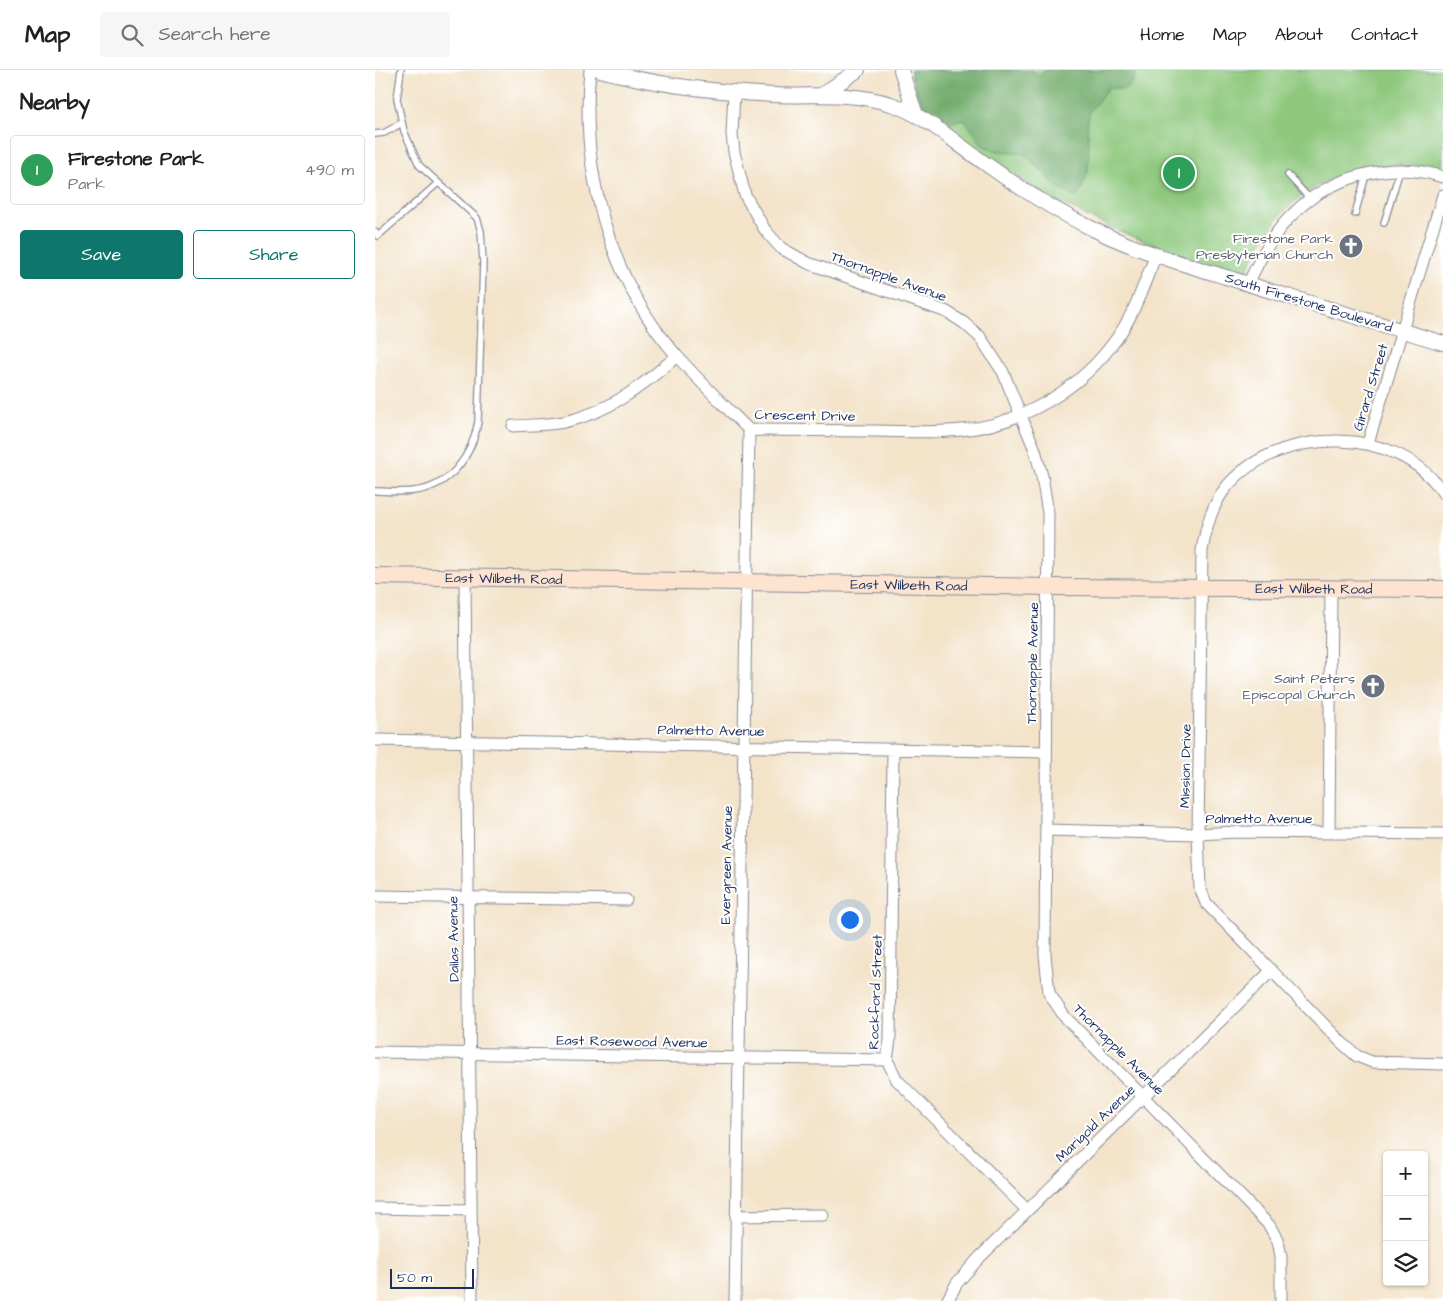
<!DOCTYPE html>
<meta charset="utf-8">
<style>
:root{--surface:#fff;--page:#f6f6f6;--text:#202124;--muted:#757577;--line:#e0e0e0;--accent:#0f766e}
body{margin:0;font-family:"Architects Daughter",sans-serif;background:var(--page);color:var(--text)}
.controls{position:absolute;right:15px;bottom:15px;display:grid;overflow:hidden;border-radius:5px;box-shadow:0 1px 4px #0004}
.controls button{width:45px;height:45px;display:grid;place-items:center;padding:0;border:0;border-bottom:1px solid var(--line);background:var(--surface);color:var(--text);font:25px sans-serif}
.scale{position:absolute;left:15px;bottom:12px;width:84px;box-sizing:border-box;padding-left:5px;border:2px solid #1b2f5e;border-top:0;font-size:14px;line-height:18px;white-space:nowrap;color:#1b2f5e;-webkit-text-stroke:4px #fff;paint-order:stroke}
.you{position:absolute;left:474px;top:849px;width:18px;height:18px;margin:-12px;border:4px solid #fff;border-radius:50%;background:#1a73e8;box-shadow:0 0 0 8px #1a73e833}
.badge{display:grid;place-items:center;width:32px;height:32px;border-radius:50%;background:var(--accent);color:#fff;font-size:16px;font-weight:700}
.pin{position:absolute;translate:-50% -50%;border:2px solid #fff;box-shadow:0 1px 5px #0006}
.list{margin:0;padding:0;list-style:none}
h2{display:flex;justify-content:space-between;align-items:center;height:65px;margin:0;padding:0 20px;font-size:21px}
h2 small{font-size:16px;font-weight:400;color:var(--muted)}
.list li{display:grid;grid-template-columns:32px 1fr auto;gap:15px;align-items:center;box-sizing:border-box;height:70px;margin:0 10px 10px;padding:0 10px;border:1px solid var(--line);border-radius:5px}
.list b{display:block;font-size:19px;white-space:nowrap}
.list p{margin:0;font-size:16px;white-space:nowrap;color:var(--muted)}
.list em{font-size:16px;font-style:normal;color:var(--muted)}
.actions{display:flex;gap:10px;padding:15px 20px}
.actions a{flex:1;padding:11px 0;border:1px solid var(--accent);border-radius:5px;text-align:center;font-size:18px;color:var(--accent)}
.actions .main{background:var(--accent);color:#fff}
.icon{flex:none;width:28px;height:28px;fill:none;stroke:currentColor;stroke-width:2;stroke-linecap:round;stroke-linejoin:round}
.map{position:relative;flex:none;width:1068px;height:1231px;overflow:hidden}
header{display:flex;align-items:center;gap:30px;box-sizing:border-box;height:70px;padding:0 25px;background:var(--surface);border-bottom:1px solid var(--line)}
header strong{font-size:24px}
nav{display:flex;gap:28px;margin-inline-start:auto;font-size:18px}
.search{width:350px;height:45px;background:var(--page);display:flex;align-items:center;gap:12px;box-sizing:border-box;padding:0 18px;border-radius:5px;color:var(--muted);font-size:19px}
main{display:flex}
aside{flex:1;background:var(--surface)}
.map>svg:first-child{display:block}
.green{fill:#8ec87d;stroke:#547c6e}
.forest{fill:#72ac6c;stroke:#466e65}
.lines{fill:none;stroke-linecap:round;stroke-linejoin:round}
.service-casing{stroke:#878994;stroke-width:8}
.minor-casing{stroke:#878994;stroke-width:13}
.tertiary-casing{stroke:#878994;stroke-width:16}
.secondary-casing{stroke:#878994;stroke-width:18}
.service{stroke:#fff;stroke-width:5.5}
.minor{stroke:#fff;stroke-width:11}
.tertiary{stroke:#fff;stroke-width:14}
.secondary{stroke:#fde4d1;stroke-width:16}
.labels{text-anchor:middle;stroke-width:4;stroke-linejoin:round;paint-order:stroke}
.worship-label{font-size:14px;fill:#5b616d;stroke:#fff;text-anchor:end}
.street-label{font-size:14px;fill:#1b2f5e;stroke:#fff}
</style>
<header>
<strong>Map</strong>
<div class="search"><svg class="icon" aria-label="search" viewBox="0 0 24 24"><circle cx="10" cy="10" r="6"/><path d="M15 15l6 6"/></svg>Search here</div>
<nav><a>Home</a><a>Map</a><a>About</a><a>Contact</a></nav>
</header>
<main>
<aside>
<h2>Nearby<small></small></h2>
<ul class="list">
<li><span class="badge" style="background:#2e9e5b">1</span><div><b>Firestone Park</b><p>Park</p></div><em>490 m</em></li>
</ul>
<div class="actions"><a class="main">Save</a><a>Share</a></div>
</aside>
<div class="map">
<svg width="1068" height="1231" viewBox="0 0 1068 1231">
<rect width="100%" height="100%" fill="#fff"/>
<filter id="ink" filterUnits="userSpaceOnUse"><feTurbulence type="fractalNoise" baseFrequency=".02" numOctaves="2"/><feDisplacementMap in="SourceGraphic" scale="10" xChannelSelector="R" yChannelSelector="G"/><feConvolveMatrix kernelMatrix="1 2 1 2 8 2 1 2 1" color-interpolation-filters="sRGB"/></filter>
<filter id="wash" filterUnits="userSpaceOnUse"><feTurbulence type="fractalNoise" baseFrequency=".0096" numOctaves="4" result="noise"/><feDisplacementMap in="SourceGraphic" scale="20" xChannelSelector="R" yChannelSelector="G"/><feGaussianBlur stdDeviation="1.12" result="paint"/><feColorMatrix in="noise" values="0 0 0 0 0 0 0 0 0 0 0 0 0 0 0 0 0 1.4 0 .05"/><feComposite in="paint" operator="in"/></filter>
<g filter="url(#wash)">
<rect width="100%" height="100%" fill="#f3e3c9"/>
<path class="green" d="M535,0H1068V100C1011,84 939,103 901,151C889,166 881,183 872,200L863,203C743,168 642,121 549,36L541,24Z"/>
<path class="forest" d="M535,0H657L660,4H666L671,0H759C762,10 755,15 748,20L734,17L715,41L712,56L714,72L713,103L703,126L699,127L684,118L648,83L623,81L608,76L589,49L570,54C549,37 541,27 535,0Z"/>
</g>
<g filter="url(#ink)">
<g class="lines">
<defs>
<path id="service" d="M0,64L9,63L27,53
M913,105L935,129
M980,144L991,105
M1009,153L1025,100
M0,162L3,166L63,113
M0,421C13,421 26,423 39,421C75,417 97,386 103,352L108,192L106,161L102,148L44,95L29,61L22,29L26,0"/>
<path id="minor" d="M215,0C205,101 234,209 302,286C325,312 350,336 374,360C415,360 457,361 499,361C528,362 558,363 587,360C648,354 707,318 742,268C760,243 769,213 781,185
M359,23L357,64L359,82L370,125L390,160L406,178L433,193L572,242L589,253L605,267L628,302L660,380L667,406L673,443L670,885L674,923L689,946L894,1155L903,1171L906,1186V1231
M873,214C884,191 895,168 913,149C951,107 1015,89 1068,107
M138,356C155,355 173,355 189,352C235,342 267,316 302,286
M993,373L1068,125
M1068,423C1023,354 905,356 853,415C837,434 831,457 827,481L823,764L825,818L831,833L966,972L982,986L997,992L1068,994
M90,507L97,1231
M0,670L671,682
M518,679L515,970L512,990L522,1010L652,1140
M671,760L823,764L862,762L1068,764
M954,763L956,519
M0,826L251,830
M0,982L512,990
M0,1138L96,1140
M361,1146L448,1145
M360,1231L374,360
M572,1231L582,1213L605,1187L895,902"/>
<path id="tertiary" d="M225,0C282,15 340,22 399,25C442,27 473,21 516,34C552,46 580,73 611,94C647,120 684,143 724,162C764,181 808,194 851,207C923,230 996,251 1068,273
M526,0L541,45
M448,24L483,0"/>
<g id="secondary">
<path id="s1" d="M0,506L674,517L1068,519"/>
</g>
</defs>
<use href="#service" class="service-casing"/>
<use href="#minor" class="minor-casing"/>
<use href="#tertiary" class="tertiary-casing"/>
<use href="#secondary" class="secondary-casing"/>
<use href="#service" class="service"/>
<use href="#minor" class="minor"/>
<use href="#tertiary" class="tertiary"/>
<use href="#secondary" class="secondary"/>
</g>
</g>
<defs>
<symbol id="church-disc" viewBox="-11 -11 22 22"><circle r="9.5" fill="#6b7280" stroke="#fff"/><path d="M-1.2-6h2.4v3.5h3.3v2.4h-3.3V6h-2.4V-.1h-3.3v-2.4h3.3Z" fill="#fff"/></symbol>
</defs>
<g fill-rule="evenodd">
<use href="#church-disc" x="962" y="162" width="28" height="28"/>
<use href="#church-disc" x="984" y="602" width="28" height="28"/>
</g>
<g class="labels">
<g class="worship-label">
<text x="958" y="173">Firestone Park<tspan x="958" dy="16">Presbyterian Church</tspan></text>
<text x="980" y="613">Saint Peters<tspan x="980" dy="16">Episcopal Church</tspan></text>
</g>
<g class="street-label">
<text transform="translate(514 206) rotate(20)" y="5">Thornapple Avenue</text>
<text transform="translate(934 232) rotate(17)" y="5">South Firestone Boulevard</text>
<text transform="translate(995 317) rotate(-73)" y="5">Girard Street</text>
<text transform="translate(430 345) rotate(1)" y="5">Crescent Drive</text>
<text dy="5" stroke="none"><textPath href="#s1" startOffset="129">East Wilbeth Road</textPath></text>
<text dy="5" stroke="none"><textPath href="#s1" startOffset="534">East Wilbeth Road</textPath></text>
<text dy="5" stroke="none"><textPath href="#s1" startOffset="939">East Wilbeth Road</textPath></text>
<text transform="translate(657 593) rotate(-89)" y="5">Thornapple Avenue</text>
<text transform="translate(336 660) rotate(1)" y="5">Palmetto Avenue</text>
<text transform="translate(810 696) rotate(-89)" y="5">Mission Drive</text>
<text x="884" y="753">Palmetto Avenue</text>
<text transform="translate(351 795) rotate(-89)" y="5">Evergreen Avenue</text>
<text transform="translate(78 869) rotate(-91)" y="5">Dallas Avenue</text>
<text transform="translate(500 922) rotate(-88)" y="5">Rockford Street</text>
<text transform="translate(257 971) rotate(1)" y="5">East Rosewood Avenue</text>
<text transform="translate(744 979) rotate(45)" y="5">Thornapple Avenue</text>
<text transform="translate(720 1053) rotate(-44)" y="5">Marigold Avenue</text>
</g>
</g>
</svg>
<div class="controls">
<button>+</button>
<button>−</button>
<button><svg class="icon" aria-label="layers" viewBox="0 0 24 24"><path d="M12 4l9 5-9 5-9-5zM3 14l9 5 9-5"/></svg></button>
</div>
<div class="scale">50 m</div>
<div class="you"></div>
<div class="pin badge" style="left:804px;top:103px;background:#2e9e5b">1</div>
</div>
</main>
